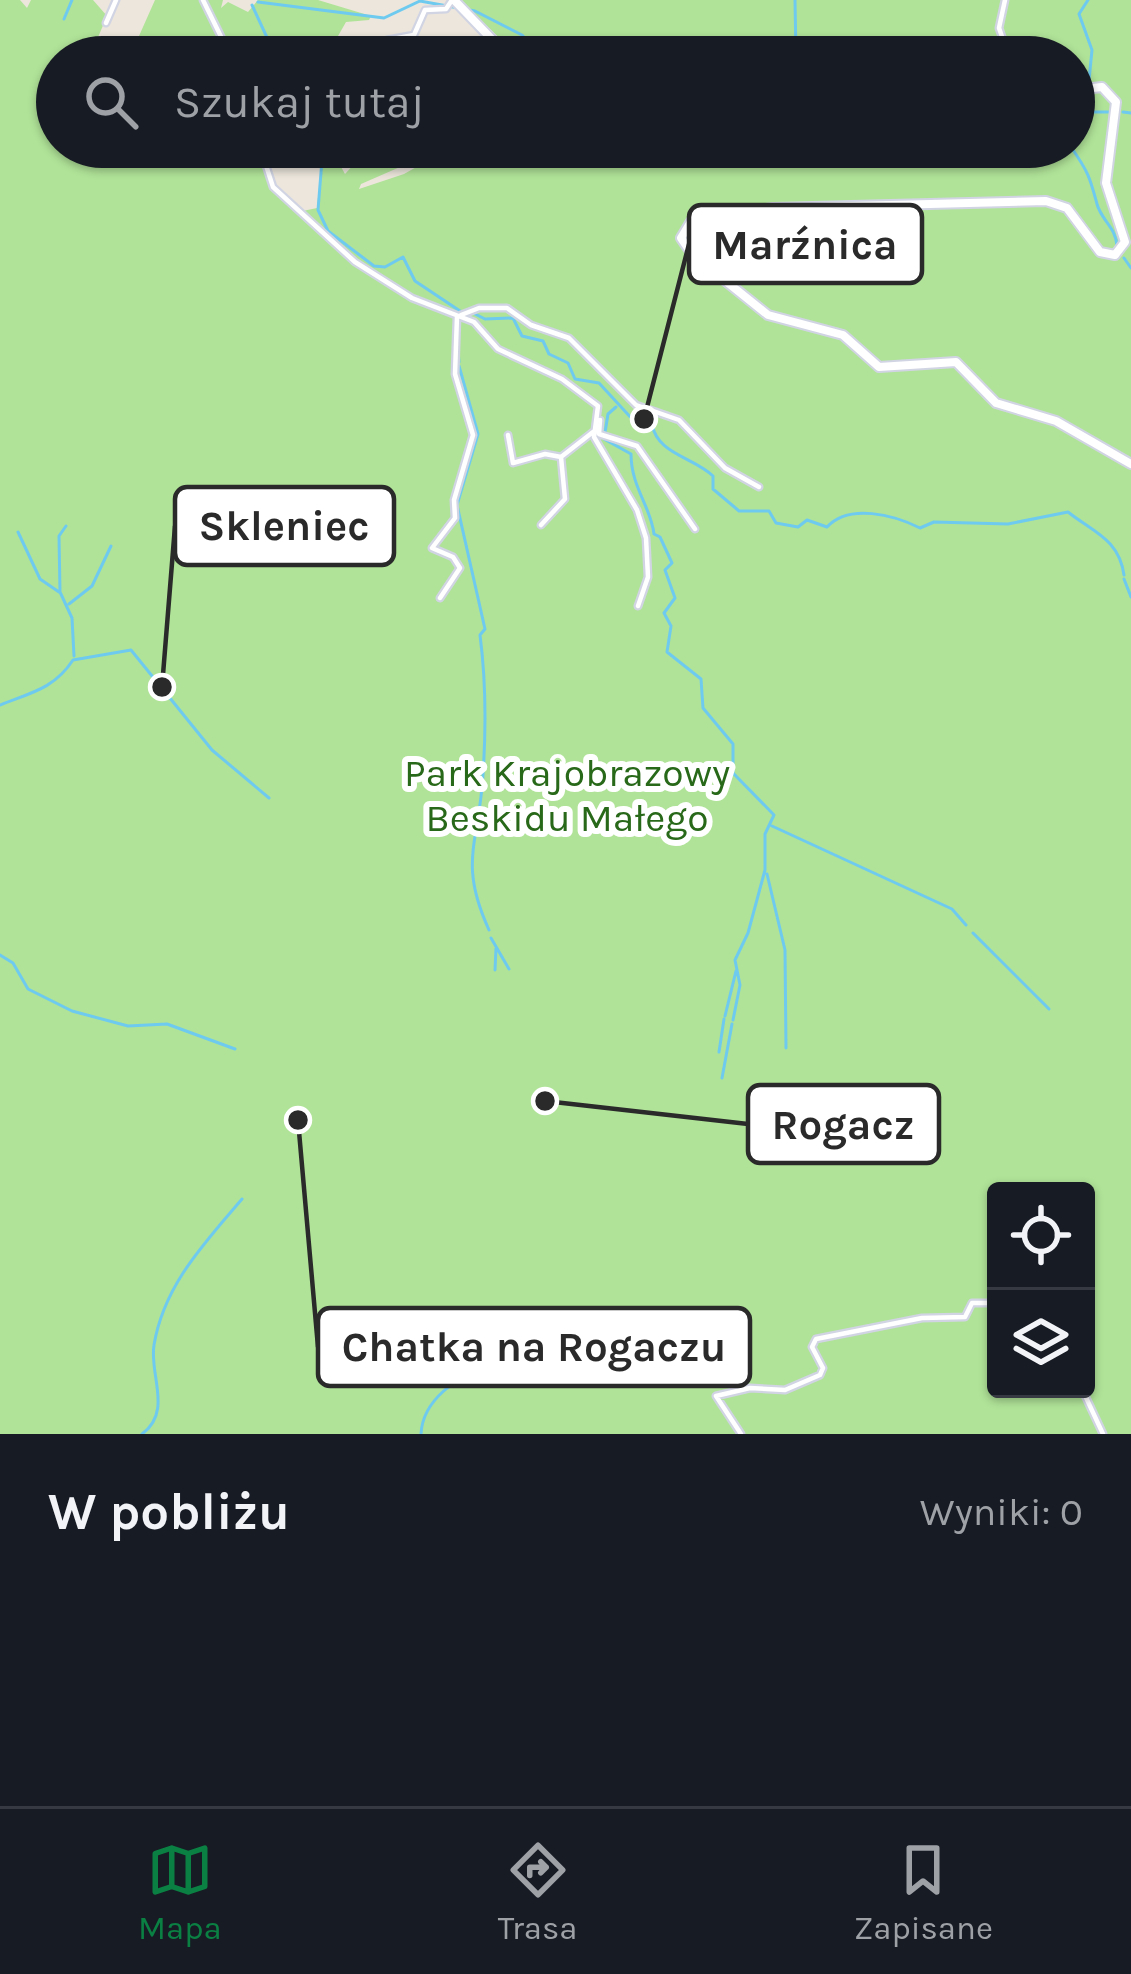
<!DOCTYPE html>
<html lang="pl">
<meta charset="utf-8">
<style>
:root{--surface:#171b24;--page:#20242c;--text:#f1f3f6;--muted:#9ea1a6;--line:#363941;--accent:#0b8043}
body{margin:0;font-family:Karla,sans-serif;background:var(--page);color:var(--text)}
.controls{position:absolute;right:36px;bottom:36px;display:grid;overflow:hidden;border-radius:12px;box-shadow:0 3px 9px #0004}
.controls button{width:108px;height:108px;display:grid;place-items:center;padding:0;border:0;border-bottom:3px solid var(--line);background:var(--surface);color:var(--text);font:60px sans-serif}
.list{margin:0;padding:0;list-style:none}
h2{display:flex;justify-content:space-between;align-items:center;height:156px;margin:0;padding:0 48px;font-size:51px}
h2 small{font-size:39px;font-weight:400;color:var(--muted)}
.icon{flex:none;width:66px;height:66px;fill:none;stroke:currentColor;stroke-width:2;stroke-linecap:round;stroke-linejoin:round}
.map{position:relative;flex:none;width:1131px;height:1434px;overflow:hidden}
.search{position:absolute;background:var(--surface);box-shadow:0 3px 9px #0004;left:36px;right:36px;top:36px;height:132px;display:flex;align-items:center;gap:30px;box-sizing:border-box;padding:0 42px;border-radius:66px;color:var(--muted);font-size:45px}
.sheet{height:372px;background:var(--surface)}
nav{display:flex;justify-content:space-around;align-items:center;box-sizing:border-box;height:168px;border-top:3px solid var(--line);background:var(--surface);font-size:33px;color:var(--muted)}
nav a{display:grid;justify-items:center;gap:6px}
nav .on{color:var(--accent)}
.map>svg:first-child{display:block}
.green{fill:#b0e398;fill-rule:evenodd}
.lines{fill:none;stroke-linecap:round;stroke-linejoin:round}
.stream{stroke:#6ecaef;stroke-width:3}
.street-casing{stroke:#d1d4e3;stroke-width:9}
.secondary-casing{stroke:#d1d4e3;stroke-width:12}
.street{stroke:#fff;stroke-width:4.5}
.secondary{stroke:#fff;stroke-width:8}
.labels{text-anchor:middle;stroke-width:12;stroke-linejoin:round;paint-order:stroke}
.park-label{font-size:39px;fill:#286819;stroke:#fff}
.leader{fill:none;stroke:#2a2a2a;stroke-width:4.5}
.callout-dot{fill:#2a2a2a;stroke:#fff;stroke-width:4.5}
.callout{fill:#fff;stroke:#2a2a2a;stroke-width:4.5}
.callout-label{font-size:42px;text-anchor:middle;font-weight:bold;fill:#2a2a2a}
</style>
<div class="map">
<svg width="1131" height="1434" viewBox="0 0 1131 1434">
<rect width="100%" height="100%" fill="#ece6dc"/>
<path class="green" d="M0,0H20L27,8L31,0H93L107,16L96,42L135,45L155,0H202L218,38L204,57H57V147H259L269,183L298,212L317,208L321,165L307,147H330L345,174L370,147H446L361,184L359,189L404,174L452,147L499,152L508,147H1074V57H520L459,0H1131V1434H0ZM996,1191H1086V1389H996Z
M205,0H223L221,8L228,2L248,12L258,0H318L371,16L369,20L346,22L326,57H247L239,42L230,52Z"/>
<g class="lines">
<path class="stream" d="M795,0L796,57
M1088,0L1079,14L1092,50L1089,80
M258,2L384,18L420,1L475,11L522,35L543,57
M252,5L276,57
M64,19L72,0
M1074,111L1089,92
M1074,112H1110
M1123,112L1131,113
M312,147L322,160L318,210L328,231L374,266L385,267L403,257L415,281L463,313
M1071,147C1089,173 1090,178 1097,204C1101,220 1116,227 1117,246
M1124,258L1131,268
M473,313L485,319L513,318L522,336L543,341L549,354L568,363L575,379L599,383L634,421L652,424C657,454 693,457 713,476V489L739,511H769L776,523L798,527L807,520L827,527C849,503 894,515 920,528L934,522L1008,524L1068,512C1093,532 1119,539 1124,575
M457,341L459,362
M459,366L478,434L457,505L485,629L480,635C486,681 486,730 483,775C479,844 458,862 489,930
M616,407L608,414L604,439L631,454C631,487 651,507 654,534L660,537L672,563L665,570L675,598L664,613L671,626L667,652L701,679L703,708L733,744V773L774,815L765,834V870L748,933L735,960L740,985L733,1020
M66,526L59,536L60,592L72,618L74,656
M18,532L40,579L59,592
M1124,579L1131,597
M69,604L92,586L111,546
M0,705C30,693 54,689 73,660L131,650L212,750L269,798
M772,826L952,909L966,925
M767,874L785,950L786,1048
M973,933L1049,1009
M491,938L509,969
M0,955L13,963L28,989L72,1011L128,1026L167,1024L235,1049
M495,970L496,948
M725,1016L736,971
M719,1052L724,1019
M722,1078L732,1024
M142,1434C173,1411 149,1375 154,1345C164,1285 204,1244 242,1199
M421,1434C423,1391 473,1372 504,1353L510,1331"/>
<defs>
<path id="street" d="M203,0L231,57
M1005,0L999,28L1009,57
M106,23L116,0
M377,57L387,40L414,35L425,10L446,9L452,0
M260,147L273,187L355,262L412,298L474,322L498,349L562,379L598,406L594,437L637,510L646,538L648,577L638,606
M461,315L479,308H507L531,325L569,338L636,405L679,420L725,468L759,487
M600,420L599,434L637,446L695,529
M508,435L513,463L545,454L561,457
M541,525L565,499L561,457L593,432
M440,598L460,568L453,557L432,548L455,518L454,500L473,435L455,374L457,316
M1082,1389L1103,1434
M741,1434L716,1396L750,1388L785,1390L820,1375L823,1368L812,1347L816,1339L922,1318L965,1317L972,1303H996"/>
<path id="secondary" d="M454,0L509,57
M1074,90L1102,87L1116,102L1106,183L1125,242L1115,255L1100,252L1067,208L1046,201L773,208L692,220L681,238L692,254L768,315L843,335L879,367L956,362L996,403L1056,421L1131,464"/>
</defs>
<use href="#street" class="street-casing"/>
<use href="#secondary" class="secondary-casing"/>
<use href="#street" class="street"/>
<use href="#secondary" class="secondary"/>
</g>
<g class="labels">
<g class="park-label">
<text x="567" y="786">Park Krajobrazowy<tspan x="567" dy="45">Beskidu Małego</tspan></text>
</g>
</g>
<path class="leader" d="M644 419L689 244M162 687L175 526M545 1101L748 1124M298 1120L318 1347"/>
<g class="callout-dot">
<circle cx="644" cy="419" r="12"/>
<circle cx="162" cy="687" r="12"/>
<circle cx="545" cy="1101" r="12"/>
<circle cx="298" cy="1120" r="12"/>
</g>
<g class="callout">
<rect x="689" y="205" width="233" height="78" rx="12"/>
<rect x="175" y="487" width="219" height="78" rx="12"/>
<rect x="748" y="1085" width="191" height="78" rx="12"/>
<rect x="318" y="1308" width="432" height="78" rx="12"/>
</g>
<g class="callout-label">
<text x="805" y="259">Marźnica</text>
<text x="284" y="540">Skleniec</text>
<text x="843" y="1139">Rogacz</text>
<text x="534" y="1361">Chatka na Rogaczu</text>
</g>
</svg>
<div class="controls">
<button><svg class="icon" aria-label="locate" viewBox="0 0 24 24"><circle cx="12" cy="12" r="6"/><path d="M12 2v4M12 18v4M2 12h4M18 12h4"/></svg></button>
<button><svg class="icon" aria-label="layers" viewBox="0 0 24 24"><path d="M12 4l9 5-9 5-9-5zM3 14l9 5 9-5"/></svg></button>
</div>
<div class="search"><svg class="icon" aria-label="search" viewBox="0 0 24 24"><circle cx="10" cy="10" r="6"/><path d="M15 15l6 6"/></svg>Szukaj tutaj</div>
</div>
<section class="sheet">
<h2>W pobliżu<small>Wyniki: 0</small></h2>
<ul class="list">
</ul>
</section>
<nav>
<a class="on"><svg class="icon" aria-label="map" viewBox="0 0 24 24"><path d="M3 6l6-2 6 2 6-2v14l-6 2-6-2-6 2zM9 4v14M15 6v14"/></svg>Mapa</a>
<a><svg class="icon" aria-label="directions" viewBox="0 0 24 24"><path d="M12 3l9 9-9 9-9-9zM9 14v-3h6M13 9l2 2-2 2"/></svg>Trasa</a>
<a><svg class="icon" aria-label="saved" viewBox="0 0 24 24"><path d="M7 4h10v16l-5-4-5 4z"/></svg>Zapisane</a>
</nav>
